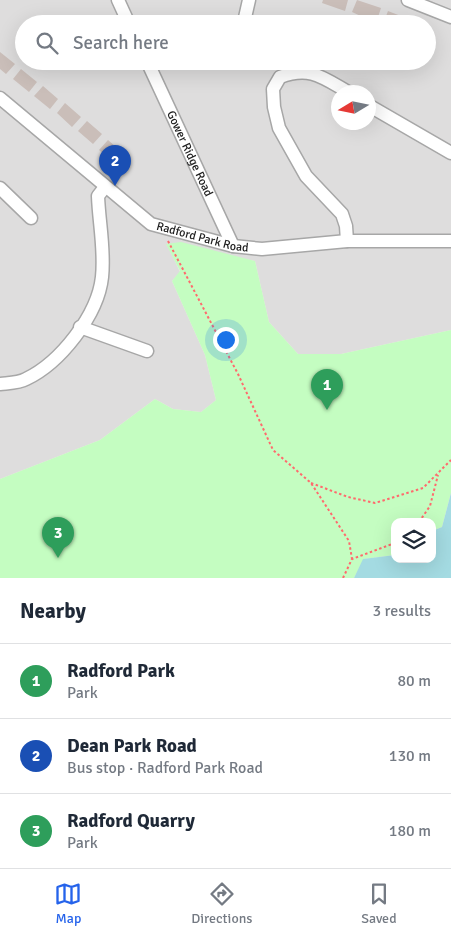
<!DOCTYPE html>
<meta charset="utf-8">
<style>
:root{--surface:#fff;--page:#f2f2f3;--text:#1f2937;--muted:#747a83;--line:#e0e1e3;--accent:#2563eb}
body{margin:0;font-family:Signika,sans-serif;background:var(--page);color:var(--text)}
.controls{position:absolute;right:15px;bottom:15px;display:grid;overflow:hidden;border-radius:10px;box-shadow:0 5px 20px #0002}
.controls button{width:45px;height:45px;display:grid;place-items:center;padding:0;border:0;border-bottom:1px solid var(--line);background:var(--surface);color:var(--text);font:25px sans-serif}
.compass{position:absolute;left:331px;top:85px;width:45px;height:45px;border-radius:50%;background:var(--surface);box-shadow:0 5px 20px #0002;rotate:260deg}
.you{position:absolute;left:225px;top:339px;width:18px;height:18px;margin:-12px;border:4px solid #fff;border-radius:50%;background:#1a73e8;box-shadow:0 0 0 8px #1a73e833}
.badge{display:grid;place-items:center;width:32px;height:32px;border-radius:50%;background:var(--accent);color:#fff;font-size:16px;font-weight:700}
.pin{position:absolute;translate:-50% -41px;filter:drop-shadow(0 1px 2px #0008)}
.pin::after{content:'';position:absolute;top:26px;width:18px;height:15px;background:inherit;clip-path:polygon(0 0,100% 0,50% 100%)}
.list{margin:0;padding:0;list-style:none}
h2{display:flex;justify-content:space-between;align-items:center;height:65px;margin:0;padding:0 20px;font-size:21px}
h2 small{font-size:16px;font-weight:400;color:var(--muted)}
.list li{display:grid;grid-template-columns:32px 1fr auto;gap:15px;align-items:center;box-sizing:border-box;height:75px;padding:0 20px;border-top:1px solid var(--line)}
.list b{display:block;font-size:19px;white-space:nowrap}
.list p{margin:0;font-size:16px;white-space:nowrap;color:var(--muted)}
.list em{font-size:16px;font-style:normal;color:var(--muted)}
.icon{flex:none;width:28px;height:28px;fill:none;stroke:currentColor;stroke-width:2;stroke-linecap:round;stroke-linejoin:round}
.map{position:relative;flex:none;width:451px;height:578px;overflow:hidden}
.search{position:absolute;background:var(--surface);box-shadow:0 5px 20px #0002;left:15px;right:15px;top:15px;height:55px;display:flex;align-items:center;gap:12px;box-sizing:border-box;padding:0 18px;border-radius:28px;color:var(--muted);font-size:19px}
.sheet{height:290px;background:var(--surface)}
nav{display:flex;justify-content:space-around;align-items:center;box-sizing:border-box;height:70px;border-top:1px solid var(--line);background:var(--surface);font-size:14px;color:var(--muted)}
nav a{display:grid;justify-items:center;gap:2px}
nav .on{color:var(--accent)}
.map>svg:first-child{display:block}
.residential{fill:#dedddd;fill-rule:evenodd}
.park{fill:#c4fdc1}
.water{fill:#a4dbe2}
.building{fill:#cabeb9}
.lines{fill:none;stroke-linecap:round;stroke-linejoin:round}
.minor-casing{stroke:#a7a7a7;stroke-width:15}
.path{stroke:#ff6a6d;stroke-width:2;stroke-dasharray:2.5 2.5;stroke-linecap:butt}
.minor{stroke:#fff;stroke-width:12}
.labels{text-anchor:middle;stroke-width:5;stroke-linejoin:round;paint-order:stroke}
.street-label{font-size:12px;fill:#202020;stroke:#fff}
</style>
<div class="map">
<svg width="451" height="578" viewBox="0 0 451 578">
<rect width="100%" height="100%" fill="#f1ece6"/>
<path class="residential" d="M0,0H451V330L341,354H298L269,322L255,261L167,244L180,272L172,281L205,355L216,400L201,412L173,409L155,399L100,440L0,479ZM24,24H427V61H24ZM338,92H368V122H338Z"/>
<path class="park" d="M181,242L255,261L269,322L298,354H341L451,330V493L442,527L432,531V522H395V555L364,559L354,578H0V479L100,440L155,399L173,409L201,412L216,400L205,355L172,281L180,271L166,244Z"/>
<path class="water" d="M451,493V578H354L363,559L395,555V559H432V531L442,527Z"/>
<path class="building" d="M323,0H348L345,11L322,3Z
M357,0L381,8L376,23L352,12Z
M388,11L411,20L410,24H383Z
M0,52L15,64L6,74L0,69Z
M21,69L37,82L29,92L13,79Z
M43,86L58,99L50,109L34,96Z
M65,103L81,117L72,127L57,113Z
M87,121L102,134L93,144L78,131Z
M108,140L123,153L115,163L99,150Z"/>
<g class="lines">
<defs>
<g id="minor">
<path d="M118,0L129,24"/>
<path d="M408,0L451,17"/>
<path d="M244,22L249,0"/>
<path id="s1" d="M147,61L233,246"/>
<path id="s2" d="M0,98L151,224L233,246L262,249L347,241H451"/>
<path d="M368,105L451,153"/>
<path d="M0,188L31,218"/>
<path d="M347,241L346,226L342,214L306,176L279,128L274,107L273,89L280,77C310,66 322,77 348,92"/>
<path d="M80,327L147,351"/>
<path d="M0,384C8,383 19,383 26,379C60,363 98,315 102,277C105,250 99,223 98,196L105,187"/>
</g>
</defs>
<use href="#minor" class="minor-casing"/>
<path class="path" d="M168,241L238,374L273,450L311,483L349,541L352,559
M311,483L348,497L375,503L423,488L451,460
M419,522L430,506L438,475
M343,578L352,559L395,543"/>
<use href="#minor" class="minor"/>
</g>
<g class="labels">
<g class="street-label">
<text dy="4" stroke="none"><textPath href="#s1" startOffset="102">Gower Ridge Road</textPath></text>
<text dy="4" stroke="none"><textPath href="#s2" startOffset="250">Radford Park Road</textPath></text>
</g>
</g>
</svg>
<div class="controls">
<button><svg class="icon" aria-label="layers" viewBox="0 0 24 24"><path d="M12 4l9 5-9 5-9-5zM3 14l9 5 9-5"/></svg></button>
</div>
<svg class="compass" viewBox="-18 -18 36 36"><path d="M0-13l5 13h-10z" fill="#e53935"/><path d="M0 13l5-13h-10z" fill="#747a83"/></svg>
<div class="you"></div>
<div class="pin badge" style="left:327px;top:410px;background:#2e9e5b">1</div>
<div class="pin badge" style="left:115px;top:186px;background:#1a4fb4">2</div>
<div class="pin badge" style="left:58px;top:558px;background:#2e9e5b">3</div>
<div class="search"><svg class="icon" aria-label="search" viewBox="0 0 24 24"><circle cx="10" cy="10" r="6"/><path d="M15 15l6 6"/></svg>Search here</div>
</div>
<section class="sheet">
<h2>Nearby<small>3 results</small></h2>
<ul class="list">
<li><span class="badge" style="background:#2e9e5b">1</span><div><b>Radford Park</b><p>Park</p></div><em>80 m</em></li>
<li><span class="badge" style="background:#1a4fb4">2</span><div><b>Dean Park Road</b><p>Bus stop · Radford Park Road</p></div><em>130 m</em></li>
<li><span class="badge" style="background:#2e9e5b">3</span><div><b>Radford Quarry</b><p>Park</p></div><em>180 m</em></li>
</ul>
</section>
<nav>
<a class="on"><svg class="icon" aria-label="map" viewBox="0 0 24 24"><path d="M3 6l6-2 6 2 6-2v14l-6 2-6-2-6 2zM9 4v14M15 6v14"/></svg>Map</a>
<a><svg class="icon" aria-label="directions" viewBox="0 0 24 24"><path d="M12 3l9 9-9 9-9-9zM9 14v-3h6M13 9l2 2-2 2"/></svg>Directions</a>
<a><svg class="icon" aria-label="saved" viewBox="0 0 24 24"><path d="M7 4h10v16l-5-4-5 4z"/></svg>Saved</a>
</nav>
